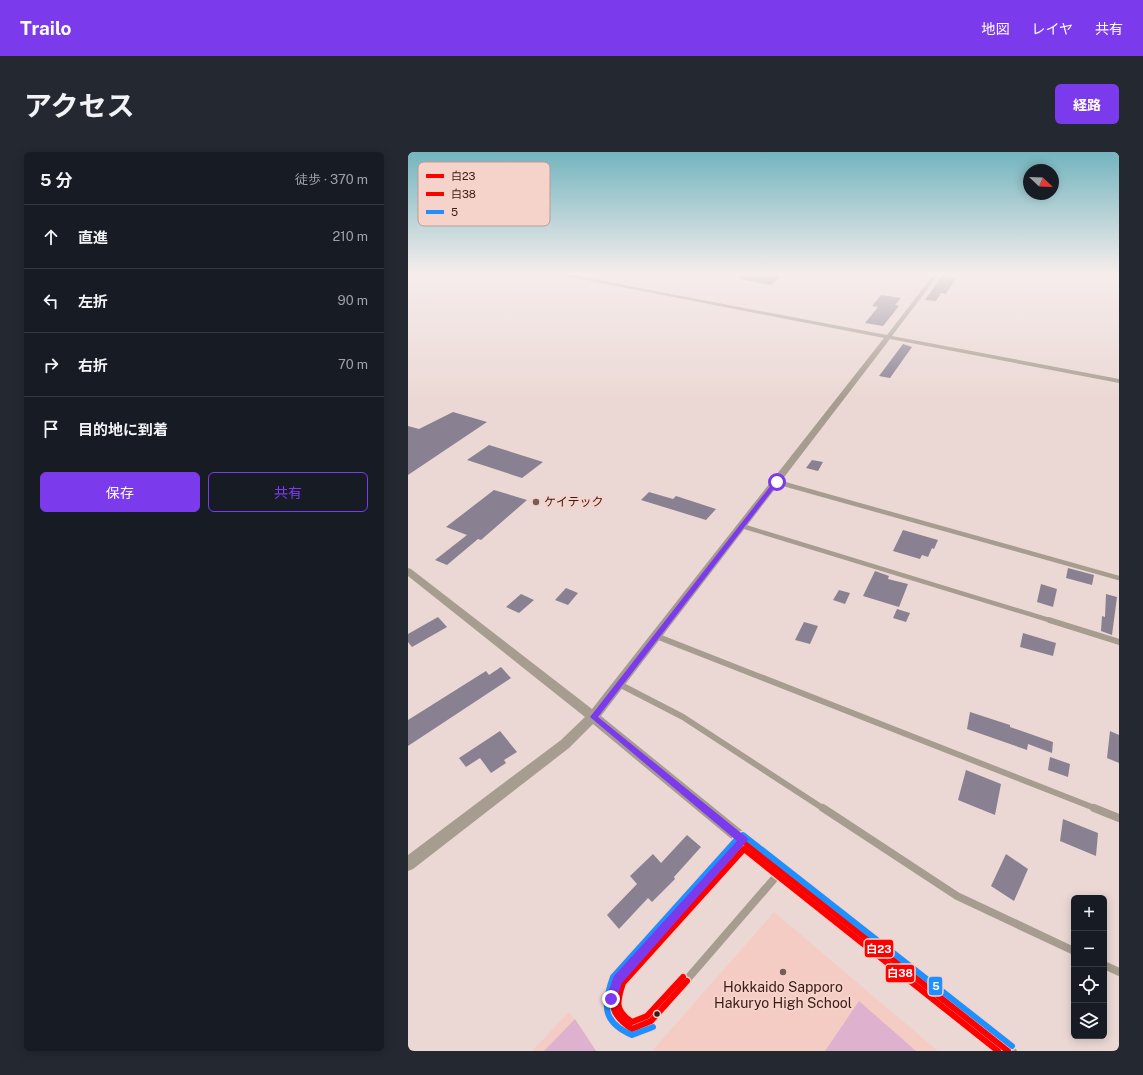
<!DOCTYPE html>
<html lang="ja">
<meta charset="utf-8">
<style>
:root{--surface:#171b24;--page:#242831;--text:#f1f3f6;--muted:#9ea1a6;--line:#363941;--accent:#7c3aed}
body{margin:0;font-family:"Public Sans","Noto Sans JP",sans-serif;background:var(--page);color:var(--text)}
.controls{position:absolute;right:12px;bottom:12px;display:grid;overflow:hidden;border-radius:6px;box-shadow:0 2px 10px #0003}
.controls button{width:36px;height:36px;display:grid;place-items:center;padding:0;border:0;border-bottom:1px solid var(--line);background:var(--surface);color:var(--text);font:20px sans-serif}
.compass{position:absolute;left:615px;top:12px;width:36px;height:36px;border-radius:50%;background:var(--surface);box-shadow:0 2px 10px #0003;rotate:113deg}
.stop{position:absolute;width:12px;height:12px;margin:-9px;border:3px solid #7c3aed;border-radius:50%;background:#fff}
.stop.end{background:#7c3aed;border-color:#fff;box-shadow:0 1px 4px #0008}
.list{margin:0;padding:0;list-style:none}
h2{display:flex;justify-content:space-between;align-items:center;height:52px;margin:0;padding:0 16px;font-size:17px}
h2 small{font-size:13px;font-weight:400;color:var(--muted)}
.list li{display:grid;grid-template-columns:26px 1fr auto;gap:12px;align-items:center;box-sizing:border-box;height:64px;padding:0 16px;border-top:1px solid var(--line)}
.list b{display:block;font-size:15px;white-space:nowrap}
.list em{font-size:13px;font-style:normal;color:var(--muted)}
.actions{display:flex;gap:8px;padding:12px 16px}
.actions a{flex:1;padding:9px 0;border:1px solid var(--accent);border-radius:6px;text-align:center;font-size:14px;color:var(--accent)}
.actions .main{background:var(--accent);color:#fff}
.icon{flex:none;width:22px;height:22px;fill:none;stroke:currentColor;stroke-width:2;stroke-linecap:round;stroke-linejoin:round}
.map{position:relative;flex:none;width:711px;height:899px;overflow:hidden;border-radius:6px}
header{display:flex;align-items:center;gap:24px;box-sizing:border-box;height:56px;padding:0 20px;background:var(--accent);color:#fff}
header strong{font-size:19px}
nav{display:flex;gap:22px;margin-inline-start:auto;font-size:14px}
.intro{display:flex;align-items:center;justify-content:space-between;box-sizing:border-box;height:96px;padding:0 24px}
h1{margin:0;font-size:28px}
.button{padding:10px 18px;border-radius:6px;background:var(--accent);color:#fff;font-size:14px;font-weight:700}
main{display:flex;gap:24px;padding:0 24px}
aside{flex:1;background:var(--surface);border-radius:6px;box-shadow:0 2px 10px #0003}
.map>svg:first-child{display:block}
.built{fill:#f4ccc4}
.green{fill:#deb2ce}
.building{fill:#898191}
.lines{fill:none;stroke-linecap:round;stroke-linejoin:round}
.service-far2{stroke:#a79c90;stroke-width:4.5}
.service-far1{stroke:#a79c90;stroke-width:6}
.service{stroke:#a79c90;stroke-width:8}
.minor{fill:#a79c90;fill-rule:evenodd}
.bus-1-casing{stroke:#f5d2ca;stroke-width:9}
.bus-2-casing{stroke:#f5d2ca;stroke-width:9}
.bus-3-casing{stroke:#f5d2ca;stroke-width:9}
.bus-1{stroke:#f00;stroke-width:6}
.bus-2{stroke:#f00;stroke-width:6}
.bus-3{stroke:#1e90ff;stroke-width:6}
.route{fill:#7c3aed}
.poi-dot{fill:#785c57;stroke:#f5d2ca;stroke-width:1.5}
.bus-dot{fill:#3a1a14;stroke:#f5d2ca;stroke-width:1.5}
.labels{text-anchor:middle;stroke-width:4;stroke-linejoin:round;paint-order:stroke}
.poi-label{font-size:12px;fill:#3a1a14;stroke:#f5d2ca;text-anchor:start}
.near-poi-label{font-size:14px;fill:#3a1a14;stroke:#f5d2ca}
.key{fill:#f5d2ca;stroke:#bd9b93;stroke-width:1}
.key-label{font-size:11px;fill:#3a1a14}
.line-badge{stroke:#f5d2ca;stroke-width:1.5}
.badge-label{font-size:11px;text-anchor:middle;font-weight:bold;fill:#fff}
</style>
<header>
<strong>Trailo</strong>
<nav><a>地図</a><a>レイヤ</a><a>共有</a></nav>
</header>
<div class="intro"><h1>アクセス</h1><a class="button">経路</a></div>
<main>
<aside>
<h2>5 分<small>徒歩 · 370 m</small></h2>
<ul class="list">
<li><svg class="icon" aria-label="ahead" viewBox="0 0 24 24"><path d="M12 20V5M6 11l6-6 6 6"/></svg><div><b>直進</b></div><em>210 m</em></li>
<li><svg class="icon" aria-label="left" viewBox="0 0 24 24"><path d="M17 20v-9H6M10 6l-5 5 5 5"/></svg><div><b>左折</b></div><em>90 m</em></li>
<li><svg class="icon" aria-label="right" viewBox="0 0 24 24"><path d="M7 20v-9h11M14 6l5 5-5 5"/></svg><div><b>右折</b></div><em>70 m</em></li>
<li><svg class="icon" aria-label="arrive" viewBox="0 0 24 24"><path d="M6 21V4h12l-3 4 3 4H6"/></svg><div><b>目的地に到着</b></div></li>
</ul>
<div class="actions"><a class="main">保存</a><a>共有</a></div>
</aside>
<div class="map">
<svg width="711" height="899" viewBox="0 0 711 899">
<rect width="100%" height="100%" fill="#ebd8d4"/>
<path class="built" d="M366,760L530,899H244Z
M161,860L189,899H124Z"/>
<path class="green" d="M451,849L508,899H417Z
M167,867L188,899H136Z"/>
<path class="building" d="M332,122H372L369,124L373,125L363,133L332,127Z
M535,122H543L542,125L548,126L538,142L533,141L528,149L517,148Z
M473,143L493,146L487,153L491,154L475,174L457,171L470,155L464,154Z
M495,192L504,195L482,226L471,224Z
M45,260L79,270L0,323V274L11,277Z
M81,293L135,310L114,326L59,308Z
M404,308L415,310L410,319L398,316Z
M86,338L119,348L73,388L70,387L39,413L27,408L59,383L38,375Z
M241,340L265,347L268,344L308,357L298,368L233,348Z
M495,378L530,388L526,397L524,396L520,405L514,403L512,407L485,399Z
M660,416L686,423L684,433L658,426Z
M467,419L481,424L480,427L500,432L491,455L455,444Z
M633,432L649,437L645,455L629,450Z
M158,436L170,441L160,453L147,448Z
M431,438L442,441L437,452L425,448Z
M113,442L126,448L111,461L98,455Z
M698,442L709,445L704,483L693,479L694,464L697,465Z
M489,457L502,461L498,470L485,466Z
M30,465L39,475L4,495L0,490V482Z
M396,470L410,474L402,492L387,488Z
M615,481L648,491L645,504L612,495Z
M93,515L103,526L0,594V568L78,519L81,523Z
M562,560L602,573V575L645,590L644,601L620,592L619,598L559,577Z
M92,579L109,600L96,608L98,611L83,621L72,606L58,615L51,606Z
M702,579L711,583V611L699,606Z
M642,605L662,612L660,625L640,618Z
M558,618L593,632L587,663L550,648Z
M655,667L690,681L688,704L652,689Z
M279,683L293,695L266,725L267,727L244,750L240,746L211,777L199,763L229,732L222,724L245,702L253,711Z
M598,702L620,717L606,749L583,734Z"/>
<g class="lines">
<path class="service-far2" d="M369,330L711,426
M334,374L644,469"/>
<path class="service-far1" d="M641,468L711,490
M248,484L689,657
M211,532L275,565L416,657"/>
<path class="service" d="M415,656L549,744L666,799
M686,656L711,666
M335,689L210,828C201,853 200,862 224,877L243,869L372,720
M696,813L711,820"/>
<path class="minor" d="M147,122H158L479,183L526,122H531L484,184L711,227V231L482,187L193,564L378,714L606,893L609,899H586L368,724L185,572L161,596L5,717L0,719V703L153,588L177,565L0,424V416L3,417L184,557L476,186Z"/>
<defs>
<path id="bus-1" d="M279,829L243,869L224,877C202,862 202,853 210,828L335,689L600,899"/>
<path id="bus-2" d="M275,825L239,864L224,870C206,858 209,849 215,831L336,697L590,899"/>
<path id="bus-3" d="M245,875L224,883C194,870 195,853 205,825L331,685L335,683L604,894"/>
</defs>
<use href="#bus-1" class="bus-1-casing"/>
<use href="#bus-2" class="bus-2-casing"/>
<use href="#bus-3" class="bus-3-casing"/>
<use href="#bus-1" class="bus-1"/>
<use href="#bus-2" class="bus-2"/>
<use href="#bus-3" class="bus-3"/>
</g>
<linearGradient id="sky" x2="0" y2="1"><stop stop-color="#73b5bf"/><stop offset="0.49" stop-color="#f6edec"/><stop offset="1" stop-color="#f6edec" stop-opacity="0"/></linearGradient>
<rect width="711" height="248" fill="url(#sky)"/>
<path class="route" d="M367,328L371,330L190,565L338,685L340,688L214,831L207,851L203,852L200,851L198,847L206,824L329,689L182,565Z"/>
<g class="poi-dot">
<circle cx="128" cy="350" r="4"/>
<circle cx="375" cy="820" r="4"/>
</g>
<circle class="bus-dot" cx="249" cy="862" r="3.5"/>
<g class="labels">
<g class="poi-label">
<text x="136" y="354">ケイテック</text>
</g>
<g class="near-poi-label">
<text x="375" y="840">Hokkaido Sapporo<tspan x="375" dy="16">Hakuryo High School</tspan></text>
</g>
</g>
<rect x="10" y="10" width="132" height="64" rx="6" class="key"/>
<rect x="18" y="22" width="18" height="4" fill="#f00"/>
<rect x="18" y="40" width="18" height="4" fill="#f00"/>
<rect x="18" y="58" width="18" height="4" fill="#1e90ff"/>
<g class="key-label">
<text x="43" y="28">白23</text>
<text x="43" y="46">白38</text>
<text x="43" y="64">5</text>
</g>
<g class="line-badge">
<rect x="456" y="787" width="30" height="19" rx="4" fill="#f00"/>
<rect x="477" y="812" width="30" height="19" rx="4" fill="#f00"/>
<rect x="520" y="824" width="15" height="20" rx="4" fill="#1e90ff"/>
</g>
<g class="badge-label">
<text x="471" y="801">白23</text>
<text x="492" y="825">白38</text>
<text x="528" y="838">5</text>
</g>
</svg>
<div class="controls">
<button>+</button>
<button>−</button>
<button><svg class="icon" aria-label="locate" viewBox="0 0 24 24"><circle cx="12" cy="12" r="6"/><path d="M12 2v4M12 18v4M2 12h4M18 12h4"/></svg></button>
<button><svg class="icon" aria-label="layers" viewBox="0 0 24 24"><path d="M12 4l9 5-9 5-9-5zM3 14l9 5 9-5"/></svg></button>
</div>
<svg class="compass" viewBox="-18 -18 36 36"><path d="M0-13l5 13h-10z" fill="#e53935"/><path d="M0 13l5-13h-10z" fill="#9ea1a6"/></svg>
<div class="stop" style="left:369px;top:330px"></div>
<div class="stop end" style="left:203px;top:847px"></div>
</div>
</main>
